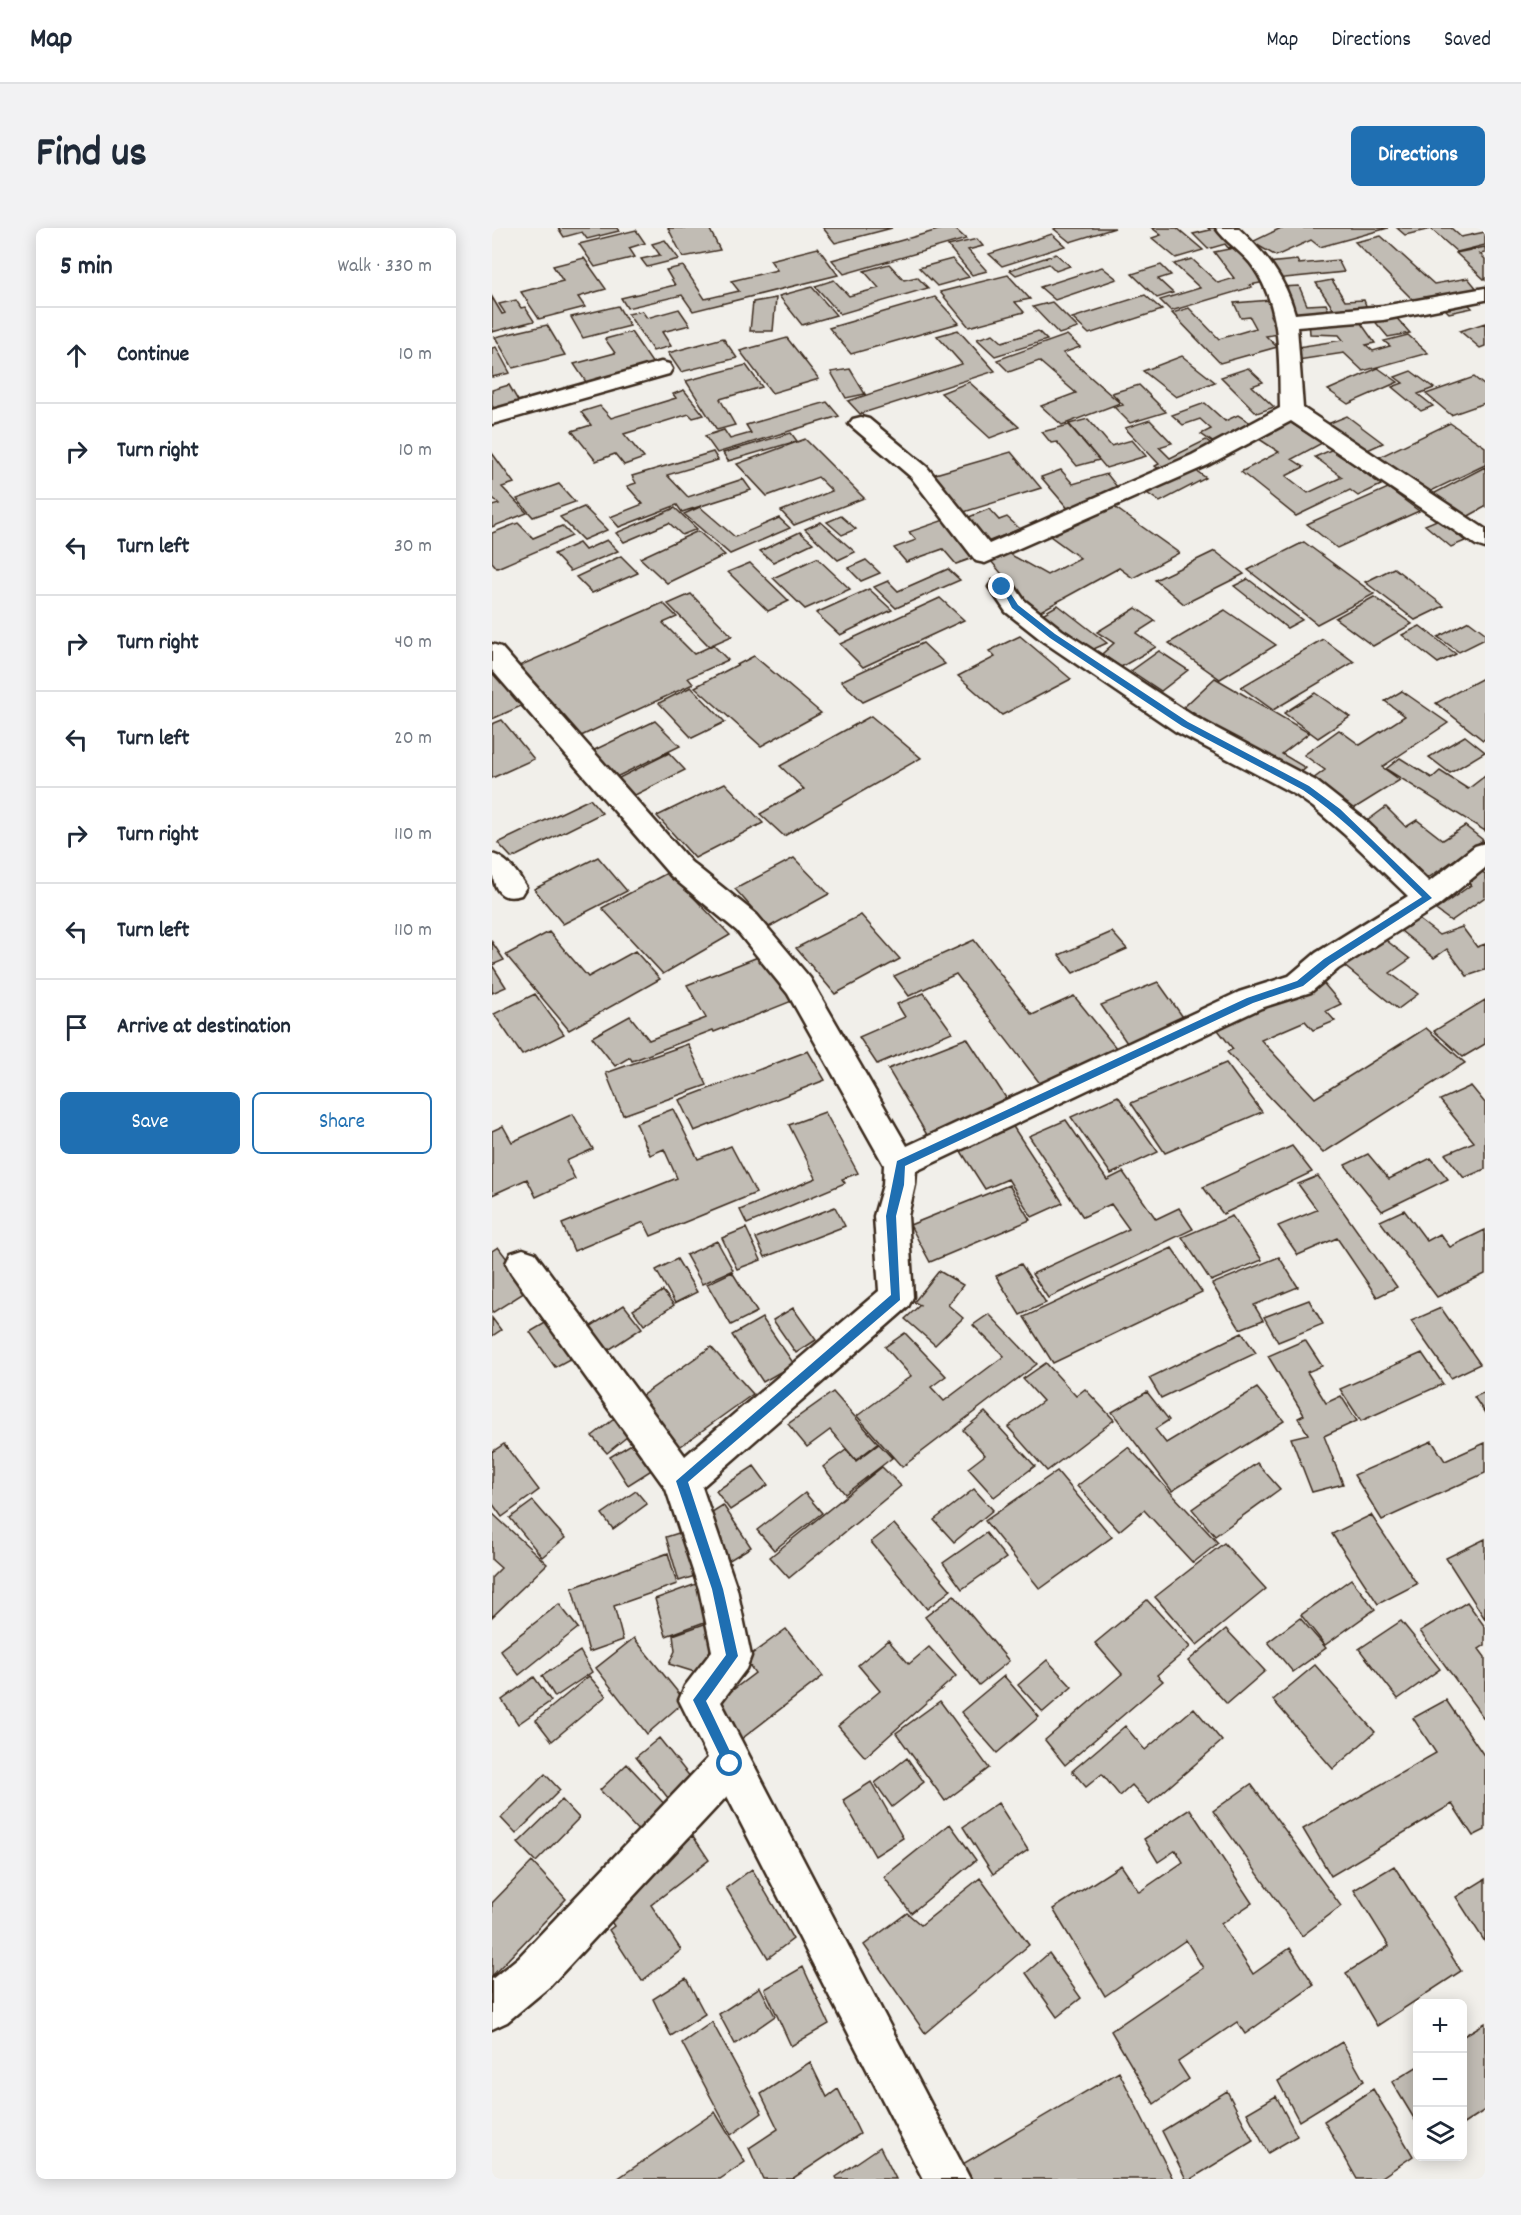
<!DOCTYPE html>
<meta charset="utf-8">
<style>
:root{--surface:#fff;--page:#f2f2f3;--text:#1f2937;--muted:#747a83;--line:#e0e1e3;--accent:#1f6fb2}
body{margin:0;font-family:Dekko,sans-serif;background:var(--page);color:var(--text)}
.controls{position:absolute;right:18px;bottom:18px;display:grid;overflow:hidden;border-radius:9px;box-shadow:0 3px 15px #0003}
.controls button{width:54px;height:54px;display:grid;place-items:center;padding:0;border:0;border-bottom:2px solid var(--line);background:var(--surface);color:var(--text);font:30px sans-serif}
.stop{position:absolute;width:18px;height:18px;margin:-14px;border:4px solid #1f6fb2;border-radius:50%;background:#fff}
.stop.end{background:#1f6fb2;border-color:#fff;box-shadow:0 2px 6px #0008}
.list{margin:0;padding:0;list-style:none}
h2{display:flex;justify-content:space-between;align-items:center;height:78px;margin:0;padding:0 24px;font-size:26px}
h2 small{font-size:20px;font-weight:400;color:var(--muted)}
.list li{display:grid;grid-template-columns:39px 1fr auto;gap:18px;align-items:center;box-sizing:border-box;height:96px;padding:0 24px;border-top:2px solid var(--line)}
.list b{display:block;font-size:22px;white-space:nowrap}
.list em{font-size:20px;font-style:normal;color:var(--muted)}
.actions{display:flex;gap:12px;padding:18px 24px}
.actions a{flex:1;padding:14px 0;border:2px solid var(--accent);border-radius:9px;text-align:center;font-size:21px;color:var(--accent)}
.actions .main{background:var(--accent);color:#fff}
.icon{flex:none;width:33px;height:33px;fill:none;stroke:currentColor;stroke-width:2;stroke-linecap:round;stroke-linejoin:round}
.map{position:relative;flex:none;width:993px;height:1951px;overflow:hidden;border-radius:9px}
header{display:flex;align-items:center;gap:36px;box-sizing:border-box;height:84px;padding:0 30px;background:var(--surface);border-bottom:2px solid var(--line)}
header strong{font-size:28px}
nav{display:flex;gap:33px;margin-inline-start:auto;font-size:21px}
.intro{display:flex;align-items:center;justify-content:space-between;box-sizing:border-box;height:144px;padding:0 36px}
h1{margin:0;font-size:42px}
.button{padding:15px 27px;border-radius:9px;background:var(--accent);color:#fff;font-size:21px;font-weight:700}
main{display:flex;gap:36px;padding:0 36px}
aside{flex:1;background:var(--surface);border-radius:9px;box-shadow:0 3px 15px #0003}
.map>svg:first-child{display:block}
.building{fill:#c1bcb4;stroke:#3b2a1e;stroke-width:1.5}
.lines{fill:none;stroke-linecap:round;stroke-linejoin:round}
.minor-casing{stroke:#3b2a1e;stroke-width:5}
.minor{fill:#fdfcf7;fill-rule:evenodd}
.route{fill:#1f6fb2}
</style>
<header>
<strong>Map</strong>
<nav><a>Map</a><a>Directions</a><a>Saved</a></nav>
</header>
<div class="intro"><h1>Find us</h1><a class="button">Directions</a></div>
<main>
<aside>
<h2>5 min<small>Walk · 330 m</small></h2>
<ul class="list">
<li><svg class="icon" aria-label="ahead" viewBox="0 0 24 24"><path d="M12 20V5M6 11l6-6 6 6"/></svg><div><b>Continue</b></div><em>10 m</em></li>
<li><svg class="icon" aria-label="right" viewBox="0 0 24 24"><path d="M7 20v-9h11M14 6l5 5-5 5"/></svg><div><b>Turn right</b></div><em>10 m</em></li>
<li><svg class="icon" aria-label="left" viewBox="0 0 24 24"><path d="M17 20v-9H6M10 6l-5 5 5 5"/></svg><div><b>Turn left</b></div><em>30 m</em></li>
<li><svg class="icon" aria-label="right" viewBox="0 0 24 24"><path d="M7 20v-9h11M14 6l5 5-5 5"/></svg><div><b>Turn right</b></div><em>40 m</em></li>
<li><svg class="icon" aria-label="left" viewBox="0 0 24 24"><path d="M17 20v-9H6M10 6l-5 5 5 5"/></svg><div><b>Turn left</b></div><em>20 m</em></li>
<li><svg class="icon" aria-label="right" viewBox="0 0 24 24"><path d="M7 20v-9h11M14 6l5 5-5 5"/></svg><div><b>Turn right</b></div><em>110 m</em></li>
<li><svg class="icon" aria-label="left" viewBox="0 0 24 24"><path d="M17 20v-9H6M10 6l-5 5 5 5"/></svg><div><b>Turn left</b></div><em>110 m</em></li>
<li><svg class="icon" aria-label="arrive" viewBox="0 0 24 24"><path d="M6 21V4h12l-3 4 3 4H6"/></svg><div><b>Arrive at destination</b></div></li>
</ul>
<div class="actions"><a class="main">Save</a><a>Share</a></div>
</aside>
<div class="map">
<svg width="993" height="1951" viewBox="0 0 993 1951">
<rect width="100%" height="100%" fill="#f1efea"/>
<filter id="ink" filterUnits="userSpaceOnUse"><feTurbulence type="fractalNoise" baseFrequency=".0167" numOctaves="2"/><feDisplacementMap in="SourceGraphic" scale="12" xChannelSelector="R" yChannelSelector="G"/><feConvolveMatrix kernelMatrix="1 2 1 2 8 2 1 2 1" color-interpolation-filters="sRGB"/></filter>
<g filter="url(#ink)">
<path class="building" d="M66,0H125L127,3L95,11L90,4L72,9Z
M176,0H217L228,22L191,29Z
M331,0H400L343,15Z
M453,0H462L474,11L352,46L340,32Z
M564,0H623L578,14L562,1Z
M660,0H685L711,22L684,30L660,10L669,7Z
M716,0H730L747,17L736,20L733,16L716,21L701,6L718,2Z
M789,0H896L828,19L819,12L784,28L760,14Z
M905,0H959L969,9L993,4V17L965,24L939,1L913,7Z
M144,2L153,15L137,20L143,29L103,39L87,16Z
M560,6L573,18L510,38L497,26Z
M889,8L942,56L976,50L986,62L922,73L863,14Z
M485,11L491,18L476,22L495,43L480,47L456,18Z
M173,12L187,31L155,39L149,31L168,27L160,16Z
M747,19L773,54L758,57L760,59L679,83L668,72L708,60L682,36L700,31L726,55L742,50L722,24Z
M993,19V25L988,26L993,31V52L964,25Z
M326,20L346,47L201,83L190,67L135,80L129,70L183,57L174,42L191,38L213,71L247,63L239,53L285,42L278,32Z
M564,26L578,38L564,43L557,36L524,47L518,42Z
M92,30L114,61L86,69L93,79L47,91L29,64L71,53L61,38Z
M460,31L477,49L445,58L427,40Z
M805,32L807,36L846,32L852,44L783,51L775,35Z
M397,36L412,52L425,49L436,60L348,86L323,58L342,52L357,68L387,60L372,43Z
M669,37L679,47L666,51L681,65L665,70L640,46Z
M610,39L625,51L563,72L548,59Z
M516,47L538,71L523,74L532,84L477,99L448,64Z
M840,52L853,73L872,72L876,83L844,85L824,55Z
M807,58L815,77L834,76L838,86L801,89L789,59Z
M320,59L344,87L310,97L287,68Z
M653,67L670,82L597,106L580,90Z
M0,69L10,86L13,85L7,76L24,72L29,80L33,79L42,93L0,104Z
M443,69L467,95L359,126L337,100Z
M284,70L281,103H258L261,74Z
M779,72L786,86L778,87L787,106L774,108L785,119L728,135L680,85L697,80L727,111L764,100L758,89L749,90L742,75Z
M972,72L980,80L957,85L949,77Z
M560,74L586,100L567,106L541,79Z
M126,78L138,98L91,110L79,89Z
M187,81L198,97L170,104L179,118L161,123L136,86L150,83L155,90Z
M901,86L918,105L896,109L880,90Z
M866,91L883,115L874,117L881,123L898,118L892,113L916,107L936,125L871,143L852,125L806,132L799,120L851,112L847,107L818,106L817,93Z
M993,95V118L988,120L968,103Z
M55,97L73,127L21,140L3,109Z
M466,102L503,143L368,186L356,173L470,136L445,108Z
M546,103L555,112L503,128L485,111L501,106L510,114Z
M139,104L161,136L94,154L82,136L123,125L113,111Z
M575,107L588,119L571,125L628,175L570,197L549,178L584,165L547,133L517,144L505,132Z
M231,110L245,130L189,144L176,125Z
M295,110L327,151L280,165L248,123Z
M4,119L18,145L0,149V120Z
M690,128L723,154L684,169L651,143Z
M254,137L270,159L228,171L243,197L225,202L194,153Z
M756,140L771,154L760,158L782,179L765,185L729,149Z
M886,140L906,154L856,176L836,162Z
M358,141L373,166L354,170L339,144Z
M919,143L942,160L926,166L941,178L929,183L900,159L911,155L903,149Z
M982,149L993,158V175L959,187L934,166Z
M477,154L527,199L498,210L449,165Z
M17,157L28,176L3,183L0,177V162Z
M647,157L674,184L638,195L622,179L631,177L620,165Z
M192,162L212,187L201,190L197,186L132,206L152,230L132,237L123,226L104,233L80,203L99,197L89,184L108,178L119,190L184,170L181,166Z
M335,174L347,188L225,225L213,208L232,202L238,211L259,205L254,197Z
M713,175L733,193L746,187L762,197L725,217L709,206L719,201L708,191L691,197L680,187Z
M855,188L891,215L869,225L833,197Z
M596,191L619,218L640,212L654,228L614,240L577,196Z
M658,192L680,215L667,219L678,230L714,212L724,219L673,245L663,238L667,236L633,200Z
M796,193L830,215L800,231L812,239L794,248L816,265L850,249L823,229L841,221L889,257L866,268L858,262L804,288L749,244L787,224L764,209Z
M958,195L993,219V237L931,267L881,232Z
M577,197L607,232L585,238L565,214L559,215L550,204Z
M299,205L305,213L236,233L231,225Z
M313,211L372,270L302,297L289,283L340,263L326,249L275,268L245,236Z
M221,224L226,232L175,247L196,269L251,251L259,262L190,284L185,277L127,299L118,289L151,276L135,258L144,255L140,248Z
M519,224L549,260L469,285L440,247Z
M0,225L22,255L10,259L35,285L0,299V278L7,276L0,269Z
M699,239L714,250L668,274L652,263Z
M993,239V279L973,290L939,267Z
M569,242L581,256L615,246L629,264L579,284L549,249Z
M67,256L83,274L41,289L25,271Z
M896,260L927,283L845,320L815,296Z
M618,276L687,325L641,350L627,340L543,386L499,333L514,324L555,347L588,330L558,308Z
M92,279L115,302L91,312L68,289Z
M208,279L243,309L287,290L298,300L238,326L192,286Z
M183,280L205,301L190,307L177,295L132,314L124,305Z
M497,281L507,292L515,289L528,301L495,314L472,291Z
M349,288L364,301L350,307L335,294Z
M947,291L973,313L959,319L933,297Z
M452,292L484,329L464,336L451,321L414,334L402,320L424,312L417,304Z
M329,294L363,324L346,332L313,301Z
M26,295L41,310L70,298L80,308L5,340L0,334V305Z
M206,303L233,327L175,355L148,330Z
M308,304L321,315L281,334L268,323Z
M115,312L126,323L78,343L62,326L87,315L93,322Z
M812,314L882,366L825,396L756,342Z
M723,323L752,346L692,376L663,352Z
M129,328L146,345L100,365L84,349Z
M325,330L358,361L313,381L281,350Z
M374,332L388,345L369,353L356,340Z
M258,335L297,373L276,383L236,344Z
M902,340L952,378L923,392L873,354Z
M456,341L468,352L404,380L382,359L396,353L406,363Z
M756,351L810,392L795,400L742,358Z
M377,361L400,382L348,407L324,385Z
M199,366L240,408L217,418L176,376Z
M882,369L920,396L881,418L843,390Z
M448,370L472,392L371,439L348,416Z
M171,375L185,389L171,395L202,426L221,417L236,432L196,450L201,456L89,508L27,438Z
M566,377L615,415L593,425L545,389Z
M644,380L663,393L644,405L664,419L629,439L610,426L622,415L605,404Z
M733,382L784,417L728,451L677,415Z
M977,393L993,405V411L967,424L946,409Z
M928,398L964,426L946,435L910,407Z
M528,408L579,451L510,487L466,448L503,429L497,423Z
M831,411L862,434L781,482L749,459Z
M431,415L453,436L371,474L349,453Z
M667,423L696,442L669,463L639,443Z
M262,428L329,485L269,518L203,459Z
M0,442L38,474L0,491Z
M993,449V511L991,512L944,475Z
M723,450L817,505L790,526L814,540L802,550L692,479Z
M199,459L233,494L200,510L167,475Z
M910,463L956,495L890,539L908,552L858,583L817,554L833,542L812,527L847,502L868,517L913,488L893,473Z
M823,465L858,489L826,510L792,485Z
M379,488L429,530L292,608L268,586L312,561L288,538Z
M10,492L42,531L0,550V496Z
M163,493L188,518L120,551L96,525Z
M973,508L993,524L958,545L937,529Z
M177,525L193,542L133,572L117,555Z
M908,530L940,550L948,543L976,561L993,548V603L894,541Z
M233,555L271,595L203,630L165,588Z
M98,571L110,585L20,630L6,615Z
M894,579L914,599L925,592L951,612L973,598L991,612L936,650L875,593Z
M106,629L135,663L71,696L42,661Z
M302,630L337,666L277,699L243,661Z
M983,639L993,646V669L959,693L944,682L979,657L969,649Z
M177,644L238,707L171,746L110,680Z
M369,687L408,731L343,766L304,720Z
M921,687L947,707L970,699L985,719L993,716V742L975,748L955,721L942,730L903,698Z
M57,704L96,749L143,723L168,751L77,802L14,727Z
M620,704L635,721L581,745L567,727Z
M890,709L918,731L898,745L926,766L906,781L851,737Z
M482,712L540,787L582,768L625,821L550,858L464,746L417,768L402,748Z
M0,714L12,732L0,737L14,759L0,765Z
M271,727L300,773L222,804L221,802L140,833L138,829L123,838L100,809L138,788L157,812L214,790L195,757Z
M828,751L849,776L834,783L843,793L821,802L813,793L769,812L823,870L934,800L973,835L831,925L735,824L741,821L723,798Z
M666,754L693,792L635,815L609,777Z
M432,765L460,804L385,836L367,809L413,789L405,776Z
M43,766L72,806L30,827L2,786Z
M993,772V816L971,829L942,803Z
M475,810L516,873L435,907L396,841Z
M196,816L215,857L131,887L114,845Z
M316,823L333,852L202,903L187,872Z
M734,835L770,884L673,925L639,875Z
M979,858L993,875V941L972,950L953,926L982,914L948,872Z
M626,868L666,924L619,946L579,889Z
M181,881L206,931L239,918L264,965L159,1008L152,994L82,1023L70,996L185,950L172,921L158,927L144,895Z
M333,884L366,945L350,951L353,955L255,996L248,982L324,950L297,897Z
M81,886L101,921L74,933L83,951L44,969L35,951L0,967V903L11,898L20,914Z
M574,892L615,952L631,944L664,991L687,980L701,1001L556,1070L540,1046L637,1001L619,976L591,989L537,908Z
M520,897L571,975L540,989L516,951L493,961L467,920Z
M800,918L820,944L731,986L711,959Z
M876,926L897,951L939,930L956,951L890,983L853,937Z
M826,948L905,1059L885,1069L845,1010L806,1027L786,998L825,982L806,956Z
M517,957L538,992L438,1034L418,997Z
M343,979L353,998L273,1029L264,1010Z
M912,982L935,1013L948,1006L958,1019L993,1002V1046L945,1069L888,993Z
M740,988L770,1032L719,1053L690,1009Z
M254,1000L269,1032L245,1041L230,1010Z
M225,1013L241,1042L210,1056L194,1027Z
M6,1019L38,1061L0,1085V1023Z
M680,1020L710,1064L561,1135L532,1089Z
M787,1029L806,1059L762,1077L771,1092L748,1101L720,1056Z
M185,1031L205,1064L183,1075L164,1042Z
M529,1036L554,1075L528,1087L504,1048Z
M447,1043L471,1057L456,1077L471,1090L443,1117L413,1091L428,1077L422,1074Z
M240,1044L265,1084L239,1097L215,1056Z
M171,1063L182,1077L152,1097L141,1082Z
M817,1072L831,1096L786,1114L772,1089Z
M132,1077L150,1100L112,1125L93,1102Z
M301,1080L324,1112L304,1125L281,1092Z
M949,1080L988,1136L959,1150L919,1093Z
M497,1086L545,1136L410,1239L365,1188L419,1148L393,1119L413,1105L454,1148L439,1159L452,1173L512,1128L481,1097Z
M0,1090L9,1102L0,1108Z
M270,1090L302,1136L271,1154L240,1107Z
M60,1091L85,1127L63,1139L38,1104Z
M750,1105L764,1125L669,1170L657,1150Z
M813,1112L830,1138L815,1144L834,1175L849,1168L865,1193L832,1208L851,1256L820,1264L799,1210L816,1206L806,1190L812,1187L776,1128Z
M219,1119L261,1166L186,1220L145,1171Z
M930,1125L951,1156L869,1193L848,1161Z
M554,1135L584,1168L593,1161L622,1192L555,1243L516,1199L551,1173L531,1151Z
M765,1160L792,1193L680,1263L620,1184L655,1164L677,1192L663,1201L674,1215Z
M341,1164L386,1215L364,1232L338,1202L315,1219L296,1196Z
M993,1164V1185L982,1169Z
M493,1184L543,1238L502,1269L476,1240L493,1227L471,1202Z
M126,1188L141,1204L115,1225L100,1208Z
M151,1209L169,1236L136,1257L118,1229Z
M940,1213L953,1233L993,1215V1245L890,1292L862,1247Z
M12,1216L47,1262L10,1289L0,1275V1224Z
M387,1216L400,1230L353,1266L331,1239L354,1222L364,1233Z
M636,1219L726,1315L701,1335L652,1282L627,1303L585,1258Z
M765,1235L788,1261L723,1308L700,1281Z
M262,1238L276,1257L238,1282L224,1263Z
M390,1239L409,1258L297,1350L278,1329Z
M565,1243L620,1309L548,1361L493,1293Z
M482,1261L501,1282L462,1314L442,1292Z
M144,1263L155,1276L121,1301L110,1286Z
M313,1265L330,1285L282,1322L265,1302Z
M41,1273L73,1310L50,1329L18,1290Z
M231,1277L259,1319L236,1333L209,1291Z
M0,1285L55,1336L0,1389V1349L9,1340L0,1332Z
M879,1287L925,1356L886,1376L840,1306Z
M402,1296L459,1362L435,1381L379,1314Z
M193,1303L206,1347L187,1353L174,1309Z
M494,1305L514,1330L470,1361L451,1335Z
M993,1311V1391L954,1330Z
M732,1315L774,1361L705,1417L663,1369Z
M176,1325L185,1356L122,1378L131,1412L97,1424L80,1360Z
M859,1351L883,1381L833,1417L809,1387Z
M207,1355L218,1392L174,1408L163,1371Z
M462,1367L517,1433L487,1457L433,1389Z
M655,1372L698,1419L665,1447L671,1453L573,1537L553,1512L630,1446L603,1415Z
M975,1374L993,1399V1417L987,1421L993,1429V1492L928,1403Z
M67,1376L86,1400L27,1447L8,1422Z
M808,1390L834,1420L801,1444L776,1414Z
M909,1393L948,1441L906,1471L867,1421Z
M218,1394L220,1405L217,1428L209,1446L177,1436L183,1423L181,1407Z
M294,1401L331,1448L243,1516L217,1480L263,1445L253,1431Z
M734,1401L773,1443L735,1476L696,1433Z
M142,1410L193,1473L155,1506L104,1440Z
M396,1412L417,1436L437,1419L464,1448L373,1529L346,1498L388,1463L366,1437Z
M88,1423L100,1444L63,1469L50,1448Z
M555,1432L580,1459L551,1484L526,1457Z
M823,1437L883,1504L841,1541L781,1472Z
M97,1448L114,1468L60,1513L44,1492Z
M512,1448L547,1489L505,1525L469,1484Z
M42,1449L59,1473L26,1496L10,1472Z
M954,1472L993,1529V1602L981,1608L960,1576L839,1648L811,1601L944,1525L921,1490Z
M448,1473L497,1540L453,1573L404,1505Z
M702,1480L730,1513L657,1576L640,1557L628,1568L610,1546L594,1559L580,1543L633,1498L653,1522Z
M167,1510L207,1560L183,1579L144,1529Z
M415,1530L432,1554L400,1579L383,1555Z
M135,1536L177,1581L150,1607L108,1562Z
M53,1546L68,1562L24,1606L9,1590Z
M379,1554L411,1610L383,1628L351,1572Z
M759,1556L849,1678L810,1708L721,1583Z
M70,1572L87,1590L44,1634L26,1615Z
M506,1575L536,1622L501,1646L471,1599Z
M698,1581L760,1675L729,1696L761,1746L798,1720L822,1757L753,1806L745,1794L686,1834L697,1851L662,1876L619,1803L711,1740L694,1712L613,1768L561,1681L629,1637L647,1664L691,1634L684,1622L666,1634L652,1611Z
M458,1596L484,1632L419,1685L392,1649Z
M201,1608L217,1632L159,1677L189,1722L150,1753L117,1702L122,1698L109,1678Z
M40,1634L74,1671L0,1748V1675Z
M902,1638L969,1743L885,1798L854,1745L897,1718L862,1662Z
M260,1641L301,1711L276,1730L234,1660Z
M488,1650L537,1717L433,1805L372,1717L415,1685L429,1697Z
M993,1651V1714L964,1669Z
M557,1725L589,1770L565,1789L534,1745Z
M311,1739L337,1796L299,1818L273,1761Z
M194,1750L213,1786L179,1808L161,1771Z
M268,1759L283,1788L243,1816L227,1786Z
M220,1794L270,1885L239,1907L190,1815Z
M993,1795V1882L970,1897V1809Z
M850,1814L872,1853L807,1893L786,1853Z
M318,1834L335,1869L346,1861L368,1906L300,1951H271L257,1920L286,1901L269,1866Z
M926,1838V1897L900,1854Z
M627,1844L681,1951H476L469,1937Z
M881,1861L921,1928L887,1951H865L832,1893Z
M735,1863L761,1913L699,1951H694L670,1903Z
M784,1868L805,1908L776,1925L755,1885Z
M223,1884L253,1934L228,1951H125Z
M388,1919L404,1951H345L344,1949Z"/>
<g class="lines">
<defs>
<path id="minor" d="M724,0H746C773,25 793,49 803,86L891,78L993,60V72L891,92L805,99L811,180L993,301V320L984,317L799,193L716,237L493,335L484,333L419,249L357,196L361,191L369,189L377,191L435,239L497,316L700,227L788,180C787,133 790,81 762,40C752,25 734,15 724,0Z
M169,134L177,136L180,141L177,146L0,196V182Z
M510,351L519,353L532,372L570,402L703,489L824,553L872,591L937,654L983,618L993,615V640L946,678L846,741L819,764L769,780L424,943L423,957L416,988L421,1069L416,1079L210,1259L245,1361L259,1428L254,1441L229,1474L478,1951H431L235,1568L57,1759L15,1794L0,1801V1751L27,1729L216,1530L187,1472L193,1458L220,1423L207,1361L174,1261L19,1045L14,1035L19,1025L31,1021L43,1025L193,1228L387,1063L382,988L391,957L392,937L296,766L245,703L179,648L0,442V416L9,419L199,634L265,687L318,750L415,918L747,764L797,748L824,725L916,668L852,606L821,579L804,567L683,503L552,414L514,384L497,359L501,353Z
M0,626C15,630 26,645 34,659L29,667C0,676 0,648 0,626Z"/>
</defs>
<use href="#minor" class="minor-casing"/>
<use href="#minor" class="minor"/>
</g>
</g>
<path class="route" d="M508,357H513L526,377L563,406L696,494L817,558L848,581L940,670L838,736L811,758L761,775L413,938L412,957L404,988L408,1072L196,1254L231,1361L246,1428L214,1473L244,1536L238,1542L234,1540L201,1472L234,1427L220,1361L184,1253L399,1067L394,988L405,933L755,770L805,753L832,731L930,669C891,632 855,592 811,562L690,498L558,410L520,380Z"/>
</svg>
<div class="controls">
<button>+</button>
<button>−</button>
<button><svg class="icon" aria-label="layers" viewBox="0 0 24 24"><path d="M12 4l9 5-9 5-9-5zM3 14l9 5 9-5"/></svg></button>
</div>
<div class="stop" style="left:238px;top:1536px"></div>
<div class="stop end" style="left:510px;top:359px"></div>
</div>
</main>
